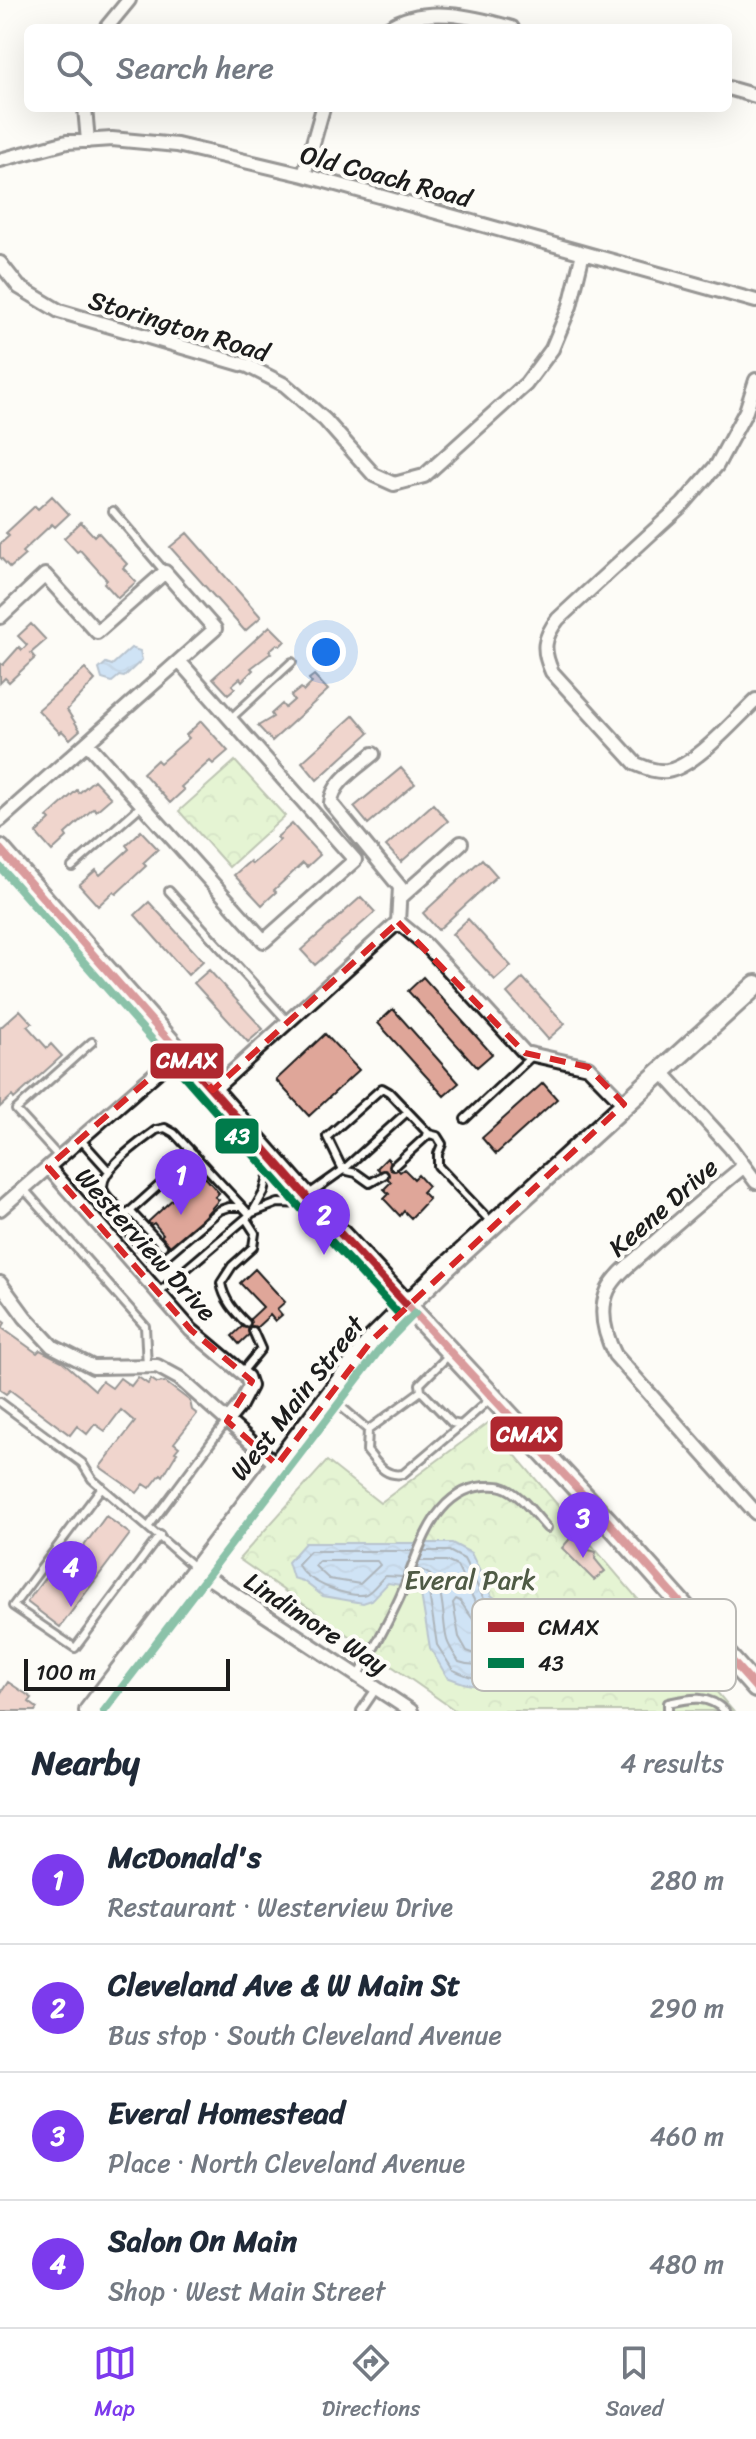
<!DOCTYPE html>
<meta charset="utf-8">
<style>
:root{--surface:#fff;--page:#f2f2f3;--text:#1f2937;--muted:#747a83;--line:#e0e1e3;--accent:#7c3aed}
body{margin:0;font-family:Sriracha,sans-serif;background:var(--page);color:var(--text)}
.scale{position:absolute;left:24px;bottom:20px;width:206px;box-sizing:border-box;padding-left:8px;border:4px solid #1c1c1c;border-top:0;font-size:22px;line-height:28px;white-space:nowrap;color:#1c1c1c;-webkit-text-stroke:6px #fdfcf7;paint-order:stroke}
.you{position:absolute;left:326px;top:652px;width:28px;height:28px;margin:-20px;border:6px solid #fff;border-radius:50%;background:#1a73e8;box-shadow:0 0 0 12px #1a73e833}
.badge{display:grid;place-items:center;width:52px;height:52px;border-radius:50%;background:var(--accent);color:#fff;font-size:26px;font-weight:700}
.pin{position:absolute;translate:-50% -66px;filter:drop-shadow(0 2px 4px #0008)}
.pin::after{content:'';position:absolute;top:42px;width:28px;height:24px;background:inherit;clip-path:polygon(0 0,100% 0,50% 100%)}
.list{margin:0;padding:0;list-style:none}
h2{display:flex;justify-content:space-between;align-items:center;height:104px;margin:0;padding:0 32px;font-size:34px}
h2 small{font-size:26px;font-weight:400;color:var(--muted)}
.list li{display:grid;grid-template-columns:52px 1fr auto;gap:24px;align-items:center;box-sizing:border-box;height:128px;padding:0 32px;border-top:2px solid var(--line)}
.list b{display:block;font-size:30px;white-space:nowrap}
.list p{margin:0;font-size:26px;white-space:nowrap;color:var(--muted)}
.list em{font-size:26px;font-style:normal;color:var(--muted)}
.icon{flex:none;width:44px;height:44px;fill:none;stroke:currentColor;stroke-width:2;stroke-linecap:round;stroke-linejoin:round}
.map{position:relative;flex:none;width:756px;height:1711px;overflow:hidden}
.search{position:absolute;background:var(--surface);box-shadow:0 8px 32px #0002;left:24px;right:24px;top:24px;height:88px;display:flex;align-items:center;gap:20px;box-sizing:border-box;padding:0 28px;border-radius:12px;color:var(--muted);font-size:30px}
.sheet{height:616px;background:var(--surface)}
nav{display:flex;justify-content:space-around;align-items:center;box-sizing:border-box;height:112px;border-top:2px solid var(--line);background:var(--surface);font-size:22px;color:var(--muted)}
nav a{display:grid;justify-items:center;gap:4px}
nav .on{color:var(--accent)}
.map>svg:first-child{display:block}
.forest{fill:url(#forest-crowns);stroke:#728461;stroke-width:2}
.water{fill:url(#water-waves);stroke:#66819c;stroke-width:2}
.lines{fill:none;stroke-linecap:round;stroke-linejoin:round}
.shore{stroke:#4d6072;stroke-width:2}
.building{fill:#dfa699;stroke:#1c1c1c;stroke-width:2}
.lane-casing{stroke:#1c1c1c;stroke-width:12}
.street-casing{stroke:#1c1c1c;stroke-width:18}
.secondary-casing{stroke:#1c1c1c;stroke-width:24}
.lane{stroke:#fdfcf7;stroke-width:6}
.street{stroke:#fdfcf7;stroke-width:12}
.secondary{stroke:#fdfcf7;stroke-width:18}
.bus-1-casing{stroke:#fdfcf7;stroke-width:14}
.bus-2-casing{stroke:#fdfcf7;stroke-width:14}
.bus-1{stroke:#af272f;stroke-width:8}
.bus-2{stroke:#007b4b;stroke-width:8}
.marked{fill:none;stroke:#d62828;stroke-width:6;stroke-dasharray:16 10;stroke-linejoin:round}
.labels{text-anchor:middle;stroke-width:8;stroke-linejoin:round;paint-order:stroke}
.street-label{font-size:26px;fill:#1c1c1c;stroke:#fdfcf7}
.park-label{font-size:26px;fill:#4f5a45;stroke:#fdfcf7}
.key{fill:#fdfcf7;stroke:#bab9b5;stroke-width:2}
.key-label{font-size:22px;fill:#1c1c1c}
.line-badge{stroke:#fdfcf7;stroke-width:3}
.badge-label{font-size:22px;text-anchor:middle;font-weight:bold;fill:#fff}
</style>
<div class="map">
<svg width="756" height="1711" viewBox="0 0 756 1711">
<defs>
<pattern id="forest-crowns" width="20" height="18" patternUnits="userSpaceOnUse" patternTransform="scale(2)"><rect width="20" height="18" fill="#c7eca6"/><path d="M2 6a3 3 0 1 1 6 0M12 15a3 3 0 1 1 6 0" fill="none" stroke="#aaca8e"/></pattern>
<pattern id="water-waves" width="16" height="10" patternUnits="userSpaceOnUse" patternTransform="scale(2)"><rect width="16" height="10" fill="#97c5f2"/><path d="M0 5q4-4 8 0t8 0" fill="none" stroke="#82a9cf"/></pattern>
</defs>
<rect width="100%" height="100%" fill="#fdfcf7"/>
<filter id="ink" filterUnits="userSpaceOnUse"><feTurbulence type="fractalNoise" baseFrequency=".0125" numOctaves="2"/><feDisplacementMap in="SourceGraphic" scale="16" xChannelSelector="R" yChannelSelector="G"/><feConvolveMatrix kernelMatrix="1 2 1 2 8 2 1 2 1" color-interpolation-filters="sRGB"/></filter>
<g filter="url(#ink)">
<path class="forest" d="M235,761L285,816L229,867L179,811Z
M488,1423L733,1711H456L239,1559L327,1461L380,1503Z"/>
<path class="water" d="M131,648L140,651L142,660L124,677L119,676L112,682L102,679L99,669L106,663L112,665Z
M305,1543H452L471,1553L491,1595L521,1618L535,1633L540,1653C528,1668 492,1687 472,1685C464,1684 455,1680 447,1677L430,1648L420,1588L388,1583L372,1600L363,1603L323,1596L303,1581L293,1578L288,1562Z"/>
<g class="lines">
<path class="shore" d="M319,1561H377L380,1565L360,1584L329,1579L315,1566Z
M416,1569C449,1574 440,1615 447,1640C449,1647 455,1655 459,1662C481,1670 501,1660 520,1649V1644L477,1606L457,1566L446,1561H420
M403,1577L385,1576C379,1581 373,1591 366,1594C350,1600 302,1580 298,1564L310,1551H413
M413,1579L422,1580L428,1586L437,1645L453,1670C459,1672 466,1676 472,1677C487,1678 521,1663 531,1651L528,1637L484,1599L464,1559L449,1551H424
M456,1599L460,1601L472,1618L500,1640V1646L475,1654L467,1651L459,1637L453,1603Z"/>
</g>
<path class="building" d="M52,496L69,514L55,527L52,524L22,552L25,555L10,568L0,557V544L9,536L6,533L35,506L38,509Z
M81,522L94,536L98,532L127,564L123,568L136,582L118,598L104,583L107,580L80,550L77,552L64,538Z
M187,533L261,617L245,631L170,547Z
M31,624L46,640L31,653L35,658L9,682L5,678L0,683V663L3,665L19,647L22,650L27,645L18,636Z
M270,626L285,641L280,646L277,644L269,651L271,653L251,668L253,670L242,681L240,678L232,685L235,688L228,694L213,678Z
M85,669L95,680L67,710L80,730L70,739L62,731L60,733L38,710Z
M314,675L328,690L272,741L258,726L273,717L271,714L282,704L285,708L294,700L291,696L301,688L304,691L312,683L309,679Z
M354,715L369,733L317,780L302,762Z
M201,721L228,751L213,764L210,761L181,787L184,790L170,803L143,773L157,760L160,763L189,738L186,735Z
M401,768L415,784L368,824L354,807Z
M94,780L111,798L96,811L94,808L65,834L67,837L52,851L36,833L50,820L47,817L77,790L79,793Z
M433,804L448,821L401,862L386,846Z
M292,824L320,855L307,867L303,863L274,890L276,892L262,905L234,875L250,861L252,864L280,840L277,837Z
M141,831L158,849L143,863L146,866L116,894L113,892L98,906L79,885L96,870L100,875L129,849L126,845Z
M482,859L497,876L438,930L423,913Z
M361,897L375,912L315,965L301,950Z
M149,902L203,961L188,975L135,915Z
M468,919L511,966L495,980L452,934Z
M209,970L263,1029L248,1042L194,983Z
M423,977L492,1054L477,1067L408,991Z
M523,978L565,1024L548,1039L507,993Z
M393,1009L459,1083L444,1096L378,1023Z
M20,1010L32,1023L27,1026L47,1048L51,1044L62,1056L14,1099L12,1096L0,1107V1028Z
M325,1034L359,1070L309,1116L276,1080Z
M543,1083L557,1099L496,1154L482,1138Z
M387,1158L400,1172L404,1169L414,1179L418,1175L428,1186L422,1192L429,1199L411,1218L404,1211L400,1216L384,1199L389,1194L384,1189L391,1182L377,1168Z
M205,1177L219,1193L215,1197L219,1200L202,1219L208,1226L196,1237L192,1232L181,1243L178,1240L171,1247L161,1236L163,1234L154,1223L151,1225L148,1222L188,1185L190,1187Z
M255,1269L285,1302L277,1309L282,1315L275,1321L270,1315L239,1344L232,1336L263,1307L240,1283Z
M0,1319L5,1323L2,1328L37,1353L40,1350L62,1361L95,1390L102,1381L112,1388L120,1378L131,1386L138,1377L148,1384L151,1379L157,1383L165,1382L190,1401L192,1410L197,1414L174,1443L179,1447L175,1452L177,1453L163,1476L161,1474L150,1488L144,1484L137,1493L100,1467L135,1422L121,1410L105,1431L95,1424L87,1434L77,1426L70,1435L10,1390L6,1394L0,1390Z
M106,1516L130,1534L60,1627L27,1602L65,1551L75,1558Z
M573,1535L589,1550L596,1552L595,1559L605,1571L594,1580L562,1548Z
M8,1682L32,1698L29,1702L37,1708L35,1711H0V1694Z"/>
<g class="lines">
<defs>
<path id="lane" d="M113,511L165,572
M230,719L292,662
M72,867L142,805
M169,891L288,1022
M407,1112L343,1170L327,1137L382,1088L389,1092L429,1134
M465,1119L532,1056
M81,1140L108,1170
M194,1154L126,1215C120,1208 108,1200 104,1191C96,1171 142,1141 156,1130L165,1128L174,1133L250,1215
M59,1157L16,1110L92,1042
M394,1166L429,1134L437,1136L442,1144L438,1154V1166L491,1222
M102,1186L100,1195L108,1211L150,1256L157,1259L167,1255L220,1210L229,1207H242
M23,1188L145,1326L147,1367
M309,1194L343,1170L356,1173L370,1183L384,1175
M130,1211L163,1246
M252,1213L278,1203L306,1204
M246,1219L255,1233L253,1247L232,1266L221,1283C224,1300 234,1311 246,1323
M158,1293L252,1213L264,1192L271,1164
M450,1354L420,1384L421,1391L452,1423L461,1425L489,1400
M242,1372L261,1349L253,1331
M330,1397L368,1430L421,1391
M0,1402L82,1463L92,1479L194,1567
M368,1430L367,1451C378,1464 384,1477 403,1474L461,1425
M102,1487L13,1606L75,1648L160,1535
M149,1526L227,1421
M359,1675C373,1650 387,1625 399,1599C418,1558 430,1491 484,1486C490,1486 496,1485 502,1487C519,1492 535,1515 547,1528
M361,1711L376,1689
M668,1711V1703C691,1698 707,1694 725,1711"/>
<path id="street" d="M106,28L129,0
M388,28C424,4 474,17 512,28
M728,88L756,96
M85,108L88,141
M0,160L67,142L112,139L177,145L304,175L756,301
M304,175L323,108
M0,263L19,287L59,311L248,366L285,385L325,420L374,475L394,484L424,476L526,384L552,349L570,306L583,253
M756,380L746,411L717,465L683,504L558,619C543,638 542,650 552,672L636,764C646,768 655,772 667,771C694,767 735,720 756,700
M0,617L45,575L97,632L165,572L215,629L0,820
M87,743L264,941L355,860L179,661
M373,754C358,767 332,782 331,803L400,887L398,922
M401,897L461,843
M398,922L426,945L525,1053L588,1067L624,1104
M661,1071L730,1147L756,1182
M213,1090L398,922
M744,1166C711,1193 678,1221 646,1250C633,1262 616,1274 608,1290C598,1312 605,1335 615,1355L756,1513
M48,1167L191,1330L247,1377L250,1386L240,1405L227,1421
M0,1209L180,1052
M0,1283L25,1317L52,1346L93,1367L157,1366L179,1378L277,1465
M197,1570L411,1711"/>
<path id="secondary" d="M0,849L313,1204L613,1527L756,1688
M89,1711L372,1340L441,1272L756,985"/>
</defs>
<use href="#lane" class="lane-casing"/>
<use href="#street" class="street-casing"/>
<use href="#secondary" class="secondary-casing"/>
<use href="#lane" class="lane"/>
<use href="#street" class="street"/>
<use href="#secondary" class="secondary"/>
<defs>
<path id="bus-1" d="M0,849L313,1204L613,1527L756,1688"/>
<path id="bus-2" d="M0,867L304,1212L398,1313
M104,1711L381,1348L415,1313"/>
</defs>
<use href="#bus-1" class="bus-1-casing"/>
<use href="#bus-2" class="bus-2-casing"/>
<use href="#bus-1" class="bus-1"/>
<use href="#bus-2" class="bus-2"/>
</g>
</g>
<path d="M0 0H756V1711H0ZM398,922L525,1053L588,1067L624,1104L372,1340L277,1465L227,1421L252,1381L191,1330L48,1167L180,1052L213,1090Z" fill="#fdfcf7" fill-opacity=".55" fill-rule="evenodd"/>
<path class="marked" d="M398,922L525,1053L588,1067L624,1104L372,1340L277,1465L227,1421L252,1381L191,1330L48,1167L180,1052L213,1090Z"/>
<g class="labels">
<g class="street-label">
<text transform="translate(386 176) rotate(15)" y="9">Old Coach Road</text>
<text transform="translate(179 326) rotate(17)" y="9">Storington Road</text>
<text transform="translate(663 1207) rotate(-41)" y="9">Keene Drive</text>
<text transform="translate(146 1244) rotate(48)" y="9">Westerview Drive</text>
<text transform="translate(297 1398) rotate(-52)" y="9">West Main Street</text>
<text transform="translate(316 1623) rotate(33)" y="9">Lindimore Way</text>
</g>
<g class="park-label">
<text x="470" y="1589">Everal Park</text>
</g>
</g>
<rect x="472" y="1599" width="264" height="92" rx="12" class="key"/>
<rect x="488" y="1622" width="36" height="10" fill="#af272f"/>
<rect x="488" y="1658" width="36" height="10" fill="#007b4b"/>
<g class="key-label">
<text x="538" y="1635">CMAX</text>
<text x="538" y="1671">43</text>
</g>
<g class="line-badge">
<rect x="149" y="1042" width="76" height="38" rx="8" fill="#af272f"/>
<rect x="214" y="1117" width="46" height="38" rx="8" fill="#007b4b"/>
<rect x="489" y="1415" width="75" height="38" rx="8" fill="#af272f"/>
</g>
<g class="badge-label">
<text x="187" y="1068">CMAX</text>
<text x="237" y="1144">43</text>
<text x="527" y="1442">CMAX</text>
</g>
</svg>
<div class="scale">100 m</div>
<div class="you"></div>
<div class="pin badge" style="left:181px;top:1215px">1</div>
<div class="pin badge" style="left:324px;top:1255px">2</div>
<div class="pin badge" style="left:583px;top:1558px">3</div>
<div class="pin badge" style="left:71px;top:1607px">4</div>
<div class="search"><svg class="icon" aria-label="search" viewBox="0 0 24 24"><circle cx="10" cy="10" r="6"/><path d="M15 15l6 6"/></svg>Search here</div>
</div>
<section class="sheet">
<h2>Nearby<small>4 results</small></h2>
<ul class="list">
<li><span class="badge">1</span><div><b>McDonald's</b><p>Restaurant · Westerview Drive</p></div><em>280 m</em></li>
<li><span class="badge">2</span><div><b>Cleveland Ave &amp; W Main St</b><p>Bus stop · South Cleveland Avenue</p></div><em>290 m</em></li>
<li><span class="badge">3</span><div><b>Everal Homestead</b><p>Place · North Cleveland Avenue</p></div><em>460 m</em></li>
<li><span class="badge">4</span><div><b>Salon On Main</b><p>Shop · West Main Street</p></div><em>480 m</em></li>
</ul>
</section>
<nav>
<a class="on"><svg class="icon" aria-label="map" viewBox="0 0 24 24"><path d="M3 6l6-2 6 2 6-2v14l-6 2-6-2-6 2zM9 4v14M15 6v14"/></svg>Map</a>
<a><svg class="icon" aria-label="directions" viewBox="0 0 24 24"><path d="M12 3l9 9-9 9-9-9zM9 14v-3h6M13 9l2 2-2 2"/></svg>Directions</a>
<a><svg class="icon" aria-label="saved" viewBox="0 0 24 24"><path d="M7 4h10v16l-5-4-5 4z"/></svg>Saved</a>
</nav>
